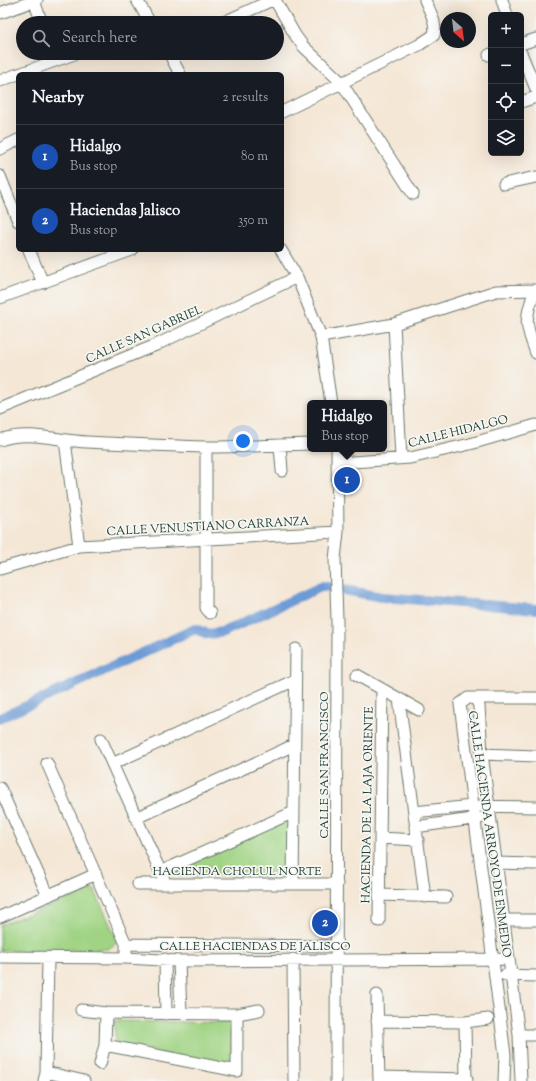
<!DOCTYPE html>
<meta charset="utf-8">
<style>
:root{--surface:#171b24;--page:#242831;--text:#f1f3f6;--muted:#9ea1a6;--line:#363941;--accent:#8c9099}
body{margin:0;font-family:"Sorts Mill Goudy",serif;background:var(--page);color:var(--text)}
.controls{position:absolute;right:12px;top:12px;display:grid;overflow:hidden;border-radius:6px;box-shadow:0 4px 16px #0002}
.controls button{width:36px;height:36px;display:grid;place-items:center;padding:0;border:0;border-bottom:1px solid var(--line);background:var(--surface);color:var(--text);font:20px sans-serif}
.compass{position:absolute;left:440px;top:12px;width:36px;height:36px;border-radius:50%;background:var(--surface);box-shadow:0 4px 16px #0002;rotate:152deg}
.you{position:absolute;left:243px;top:441px;width:14px;height:14px;margin:-10px;border:3px solid #fff;border-radius:50%;background:#1a73e8;box-shadow:0 0 0 6px #1a73e833}
.badge{display:grid;place-items:center;width:26px;height:26px;border-radius:50%;background:var(--accent);color:#fff;font-size:13px;font-weight:700}
.pin{position:absolute;translate:-50% -50%;border:2px solid #fff;box-shadow:0 1px 4px #0006}
.popup{position:absolute;left:307px;top:400px;width:80px;height:52px;box-sizing:border-box;display:grid;place-content:center;border-radius:6px;background:var(--surface);filter:drop-shadow(0 1px 3px #0005);font-size:13px;white-space:nowrap;color:var(--muted)}
.popup b{font-size:15px;color:var(--text)}
.popup::after{content:'';position:absolute;left:50%;top:100%;margin-left:-8px;border:8px solid transparent;border-top-color:var(--surface)}
.list{margin:0;padding:0;list-style:none}
h2{display:flex;justify-content:space-between;align-items:center;height:52px;margin:0;padding:0 16px;font-size:17px}
h2 small{font-size:13px;font-weight:400;color:var(--muted)}
.list li{display:grid;grid-template-columns:26px 1fr auto;gap:12px;align-items:center;box-sizing:border-box;height:64px;padding:0 16px;border-top:1px solid var(--line)}
.list b{display:block;font-size:15px;white-space:nowrap}
.list p{margin:0;font-size:13px;white-space:nowrap;color:var(--muted)}
.list em{font-size:13px;font-style:normal;color:var(--muted)}
.icon{flex:none;width:22px;height:22px;fill:none;stroke:currentColor;stroke-width:2;stroke-linecap:round;stroke-linejoin:round}
.map{position:relative;flex:none;width:536px;height:1081px;overflow:hidden}
.search{position:absolute;background:var(--surface);box-shadow:0 4px 16px #0002;left:16px;top:16px;width:268px;height:44px;display:flex;align-items:center;gap:10px;box-sizing:border-box;padding:0 14px;border-radius:22px;color:var(--muted);font-size:15px}
.panel{position:absolute;background:var(--surface);box-shadow:0 4px 16px #0002;left:16px;top:72px;width:268px;height:180px;border-radius:6px}
.map>svg:first-child{display:block}
.green{fill:#a0d484;stroke:#60885c}
.lines{fill:none;stroke-linecap:round;stroke-linejoin:round}
.canal{stroke:#6d9bd5;stroke-width:10}
.minor-casing{stroke:#6a786d;stroke-width:13}
.minor{stroke:#fff;stroke-width:11}
.labels{text-anchor:middle;stroke-width:3.5;stroke-linejoin:round;paint-order:stroke}
.street-label{font-size:12px;fill:#1f3d34;stroke:#f6f6f2}
</style>
<div class="map">
<svg width="536" height="1081" viewBox="0 0 536 1081">
<rect width="100%" height="100%" fill="#f6f6f2"/>
<filter id="ink" filterUnits="userSpaceOnUse"><feTurbulence type="fractalNoise" baseFrequency=".025" numOctaves="2"/><feDisplacementMap in="SourceGraphic" scale="8" xChannelSelector="R" yChannelSelector="G"/><feConvolveMatrix kernelMatrix="1 2 1 2 8 2 1 2 1" color-interpolation-filters="sRGB"/></filter>
<filter id="wash" filterUnits="userSpaceOnUse"><feTurbulence type="fractalNoise" baseFrequency=".012" numOctaves="4" result="noise"/><feDisplacementMap in="SourceGraphic" scale="16" xChannelSelector="R" yChannelSelector="G"/><feGaussianBlur stdDeviation="0.9" result="paint"/><feColorMatrix in="noise" values="0 0 0 0 0 0 0 0 0 0 0 0 0 0 0 0 0 1.4 0 .05"/><feComposite in="paint" operator="in"/></filter>
<g filter="url(#wash)">
<rect width="100%" height="100%" fill="#f5e7d6"/>
<path class="green" d="M287,819L290,825L289,875H174L171,871Z
M94,889L118,942L108,949L0,951V925Z
M114,1021L231,1023L232,1067L116,1044Z"/>
<g class="lines">
<path class="canal" d="M0,718L195,629L208,634L223,632L323,586L382,597L536,609"/>
</g>
</g>
<g filter="url(#ink)">
<g class="lines">
<defs>
<path id="minor" d="M137,0L150,23
M275,0L295,35L303,46L341,82L413,194
M502,0L507,15
M34,1L42,23
M0,13L37,0
M222,23L272,0
M521,44L536,39
M169,53L180,74
M521,53L536,89
M489,55L491,54
M19,74L77,53
M0,81L18,74
M521,102L536,97
M282,112L419,45L434,35C437,22 430,12 425,0
M0,149L18,140
M0,176L18,221
M504,184L536,177
M29,250L43,283
M281,250L297,277L321,337L331,403
M535,290C524,320 525,323 536,353
M0,298L132,250
M394,324L401,458
M321,337L394,324L496,291L536,290
M0,409L156,345L297,277
M0,440C28,430 59,441 87,442C127,444 167,446 206,447C241,447 275,445 310,444
M65,441L79,546
M280,445L282,471
M206,447V608L210,613
M338,463L410,458L470,444L536,425
M0,569L79,546L338,532
M357,675L419,710
M399,699L425,897
M474,699L477,701L479,706L482,754L519,1035L521,1081
M101,739L166,884
M482,754L536,756
M47,763L126,944V958
M112,764L295,680
M0,788L48,896
M414,812L472,806L536,807
M136,818L294,745
M415,827L480,818
M380,838L418,840
M496,863L536,864
M160,872L294,812
M293,883L296,649
M138,884H337
M379,895L446,897
M0,917L96,874
M504,920H536
M379,921L382,689
M126,944L338,946
M0,957L126,958L179,961L509,959
M165,959L166,1014
M293,959L294,1081
M179,961L181,1014
M505,975L536,976
M377,995L379,1081
M81,1010L106,1013L237,1014L259,1010
M377,1021L465,1022L488,1019
M465,1022L466,1081
M519,1035H536
M105,1045L237,1071V1014
M100,1064L105,1045L106,1013
M46,1072L84,1081
M379,1077L467,1079
M44,1081L46,1072L48,958
M336,1081L337,620L335,559L338,532L337,449
M504,1081L505,1055L460,704L468,698H536"/>
</defs>
<use href="#minor" class="minor-casing"/>
<use href="#minor" class="minor"/>
</g>
</g>
<g class="labels">
<g class="street-label">
<text transform="translate(144 334) rotate(-24)" y="4">CALLE SAN GABRIEL</text>
<text transform="translate(458 431) rotate(-14)" y="4">CALLE HIDALGO</text>
<text transform="translate(208 526) rotate(-3)" y="4">CALLE VENUSTIANO CARRANZA</text>
<text transform="translate(324 765) rotate(-90)" y="4">CALLE SAN FRANCISCO</text>
<text transform="translate(367 805) rotate(-89)" y="4">HACIENDA DE LA LAJA ORIENTE</text>
<text transform="translate(490 834) rotate(82)" y="4">CALLE HACIENDA ARROYO DE ENMEDIO</text>
<text x="237" y="875">HACIENDA CHOLUL NORTE</text>
<text x="255" y="950">CALLE HACIENDAS DE JALISCO</text>
</g>
</g>
</svg>
<div class="controls">
<button>+</button>
<button>−</button>
<button><svg class="icon" aria-label="locate" viewBox="0 0 24 24"><circle cx="12" cy="12" r="6"/><path d="M12 2v4M12 18v4M2 12h4M18 12h4"/></svg></button>
<button><svg class="icon" aria-label="layers" viewBox="0 0 24 24"><path d="M12 4l9 5-9 5-9-5zM3 14l9 5 9-5"/></svg></button>
</div>
<svg class="compass" viewBox="-18 -18 36 36"><path d="M0-13l5 13h-10z" fill="#e53935"/><path d="M0 13l5-13h-10z" fill="#9ea1a6"/></svg>
<div class="you"></div>
<div class="pin badge" style="left:347px;top:480px;background:#1a4fb4">1</div>
<div class="popup"><b>Hidalgo</b>Bus stop</div>
<div class="pin badge" style="left:325px;top:923px;background:#1a4fb4">2</div>
<div class="search"><svg class="icon" aria-label="search" viewBox="0 0 24 24"><circle cx="10" cy="10" r="6"/><path d="M15 15l6 6"/></svg>Search here</div>
<section class="panel">
<h2>Nearby<small>2 results</small></h2>
<ul class="list">
<li><span class="badge" style="background:#1a4fb4">1</span><div><b>Hidalgo</b><p>Bus stop</p></div><em>80 m</em></li>
<li><span class="badge" style="background:#1a4fb4">2</span><div><b>Haciendas Jalisco</b><p>Bus stop</p></div><em>350 m</em></li>
</ul>
</section>
</div>
